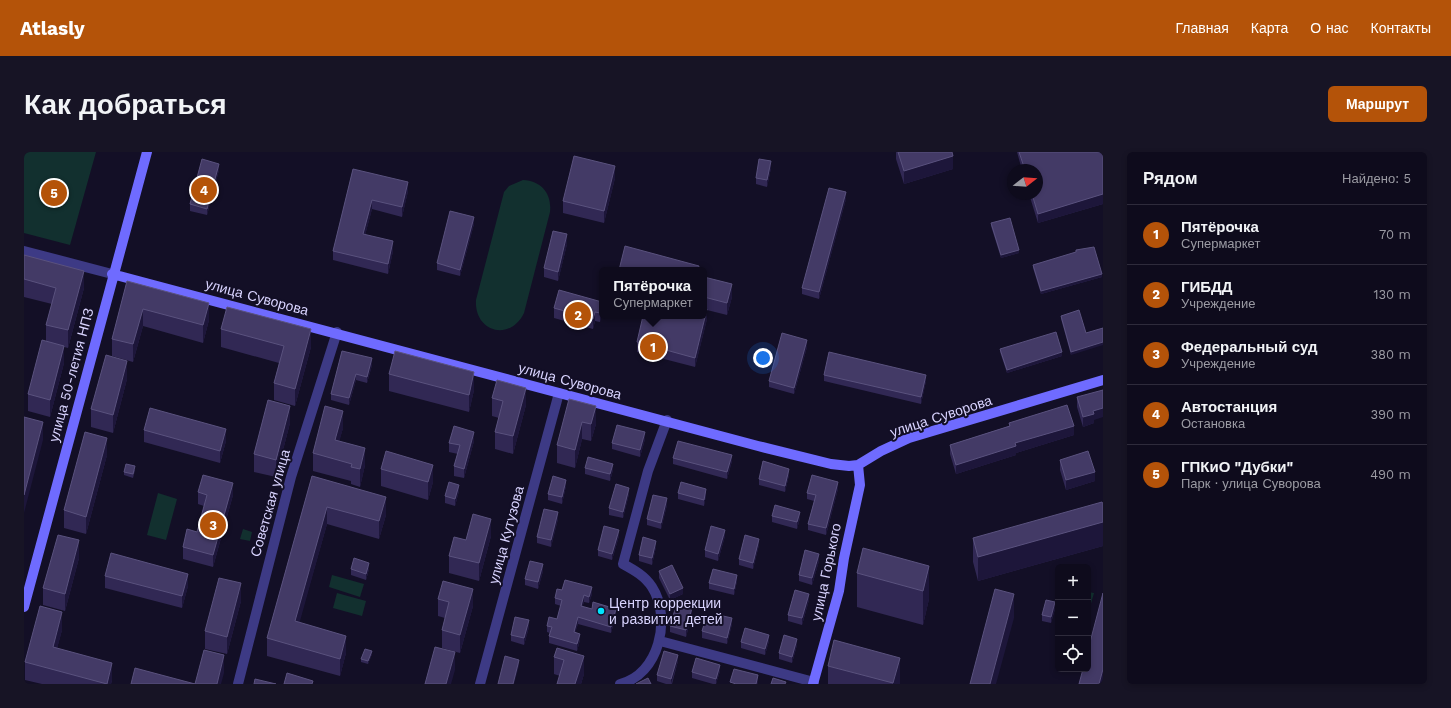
<!DOCTYPE html>
<html lang="ru">
<meta charset="utf-8">
<style>
:root{--surface:#0e0b1c;--page:#171425;--text:#f1f3f6;--muted:#9b9ba3;--line:#2e2b3b;--accent:#b45309}
body{margin:0;font-family:"Work Sans",sans-serif;background:var(--page);color:var(--text)}
.controls{position:absolute;right:12px;bottom:12px;display:grid;overflow:hidden;border-radius:6px;box-shadow:0 2px 6px #0003}
.controls button{width:36px;height:36px;display:grid;place-items:center;padding:0;border:0;border-bottom:1px solid var(--line);background:var(--surface);color:var(--text);font:20px sans-serif}
.compass{position:absolute;left:983px;top:12px;width:36px;height:36px;border-radius:50%;background:var(--surface);box-shadow:0 2px 6px #0003;rotate:73deg}
.you{position:absolute;left:739px;top:206px;width:14px;height:14px;margin:-10px;border:3px solid #fff;border-radius:50%;background:#1a73e8;box-shadow:0 0 0 6px #1a73e833}
.badge{display:grid;place-items:center;width:26px;height:26px;border-radius:50%;background:var(--accent);color:#fff;font-size:13px;font-weight:700}
.pin{position:absolute;translate:-50% -50%;border:2px solid #fff;box-shadow:0 1px 4px #0006}
.popup{position:absolute;left:575px;top:115px;width:108px;height:52px;box-sizing:border-box;display:grid;place-content:center;border-radius:6px;background:var(--surface);filter:drop-shadow(0 1px 3px #0005);font-size:13px;white-space:nowrap;color:var(--muted)}
.popup b{font-size:15px;color:var(--text)}
.popup::after{content:'';position:absolute;left:50%;top:100%;margin-left:-8px;border:8px solid transparent;border-top-color:var(--surface)}
.list{margin:0;padding:0;list-style:none}
h2{display:flex;justify-content:space-between;align-items:center;height:52px;margin:0;padding:0 16px;font-size:17px}
h2 small{font-size:13px;font-weight:400;color:var(--muted)}
.list li{display:grid;grid-template-columns:26px 1fr auto;gap:12px;align-items:center;box-sizing:border-box;height:60px;padding:0 16px;border-top:1px solid var(--line)}
.list b{display:block;font-size:15px;white-space:nowrap}
.list p{margin:0;font-size:13px;white-space:nowrap;color:var(--muted)}
.list em{font-size:13px;font-style:normal;color:var(--muted)}
.icon{flex:none;width:22px;height:22px;fill:none;stroke:currentColor;stroke-width:2;stroke-linecap:round;stroke-linejoin:round}
.map{position:relative;flex:none;width:1079px;height:532px;overflow:hidden;border-radius:6px}
header{display:flex;align-items:center;gap:24px;box-sizing:border-box;height:56px;padding:0 20px;background:var(--accent);color:#fff}
header strong{font-size:19px}
nav{display:flex;gap:22px;margin-inline-start:auto;font-size:14px}
.intro{display:flex;align-items:center;justify-content:space-between;box-sizing:border-box;height:96px;padding:0 24px}
h1{margin:0;font-size:28px}
.button{padding:10px 18px;border-radius:6px;background:var(--accent);color:#fff;font-size:14px;font-weight:700}
main{display:flex;gap:24px;padding:0 24px}
aside{flex:1;background:var(--surface);border-radius:6px;box-shadow:0 2px 6px #0003}
.map>svg:first-child{display:block}
.green{fill:#12302f}
.lines{fill:none;stroke-linecap:round;stroke-linejoin:round}
.minor{stroke:#3d3a85;stroke-width:10}
.tertiary{stroke:#3d3a85;stroke-width:10}
.secondary{stroke:#6f6bff;stroke-width:10}
.wall{fill:#312854}
.shaded-wall{fill:#1d163a}
.building{fill:#433a66;stroke:#5a527e}
.poi-dot{fill:#00e5ff;stroke:#130f26;stroke-width:1.5}
.labels{text-anchor:middle;stroke-width:4;stroke-linejoin:round;paint-order:stroke}
.street-label{font-size:14px;fill:#d9d4ff;stroke:#130f26}
.poi-label{font-size:14px;fill:#d9d4ff;stroke:#130f26;text-anchor:start}
</style>
<header>
<strong>Atlasly</strong>
<nav><a>Главная</a><a>Карта</a><a>О нас</a><a>Контакты</a></nav>
</header>
<div class="intro"><h1>Как добраться</h1><a class="button">Маршрут</a></div>
<main>
<div class="map">
<svg width="1079" height="532" viewBox="0 0 1079 532">
<rect width="100%" height="100%" fill="#130f26"/>
<path class="green" d="M0,0H72L46,93L0,81Z
M499,28C518,29 528,42 526,60L500,161C486,190 450,180 452,148L480,40L485,34Z
M134,341L153,347L142,388L123,383Z
M219,377L228,380L226,389L216,387Z
M308,423L340,432L336,445L305,435Z
M1064,440L1070,441L1064,462Z
M313,441L342,449L338,464L309,456Z"/>
<g class="lines">
<path class="minor" d="M0,99L88,122
M636,489L790,530
M214,532L267,325L313,180
M596,532C635,523 648,466 628,435C621,424 610,418 599,412L624,319L643,268"/>
<path class="tertiary" d="M456,532L535,241"/>
<path class="secondary" d="M88,122L734,294L807,312L825,314L834,313L857,299L885,286L1079,228
M0,455L123,0
M789,532L815,439L820,406L836,333L834,313"/>
</g>
<path class="wall" d="M872,0H928L929,17L880,32L872,7Z
M993,0H1079V52L1014,71L1005,42H1013V18H998Z
M747,16L743,35L732,32V26Z
M329,17L384,39L378,65L348,57L341,83L369,99L364,122L309,108V99Z
M195,18L183,63L166,59V52Z
M591,26L580,71L539,61V49Z
M822,47L795,147L778,142V136Z
M967,71L995,101L977,106L967,74Z
M450,72L436,124L413,118V111Z
M543,92L534,129L520,125V116Z
M1052,98L1078,125L1017,142L1009,116V113L1052,101Z
M0,103L60,136L44,196L40,195V211L26,265L4,259V242L22,189V173L28,152L0,145Z
M680,125L708,145L703,163L683,158V167L671,215L613,200V190L680,164Z
M103,129L185,168L179,191L119,174L109,210L88,204V187Z
M578,150L576,170L571,169L569,177L530,166V156Z
M1055,158L1047,203L1037,167V164Z
M197,177L287,195L271,254L250,248V231L255,211L197,195Z
M783,195L770,242L745,235V229Z
M976,197L1038,204L983,221L976,200Z
M318,199L348,213L343,231L332,228L325,253L307,248V242Z
M365,222L450,238L445,260L365,239Z
M800,223L902,229L897,252L800,229Z
M103,227L89,281L67,275V257Z
M1053,245L1070,268V271L1059,275L1053,255Z
M468,246L502,253L489,302L471,297V280L475,266L468,264Z
M572,254V272L567,289L558,287L551,316L533,311V293Z
M266,271L252,325L230,320V302Z
M985,271L1050,283L992,301V303L932,322L926,302V293L985,274Z
M319,276L315,289L341,313L336,335L327,332V329L289,319V301Z
M120,278L202,289L196,311L120,290Z
M621,287L616,305L588,297V291Z
M450,289L440,326L430,324V314L434,302L425,300V291Z
M83,303L62,382L40,376V358Z
M649,306L708,309L703,327L649,312Z
M1036,308L1071,329L1042,338L1036,318Z
M561,316L589,318L586,329L561,322Z
M357,317L409,330L404,348L357,334Z
M111,318L109,326L100,323V320Z
M765,323L761,340L735,333V327Z
M288,324L362,363L355,387L303,372L275,470L322,501L316,524L243,504V486Z
M542,334L538,352L524,348V342Z
M814,337L802,383L784,378V372L790,349L783,347V341Z
M435,339L431,354L421,351V344Z
M174,340L209,343L189,415L159,407V395L173,380L180,354L174,352Z
M654,341L682,343L680,354L654,347Z
M605,342L599,366L585,363V356Z
M1079,352V394L954,429L949,410V386Z
M643,353L637,377L623,373V367Z
M748,364L776,366L773,377L748,370Z
M534,367L527,395L513,391V385Z
M467,384L455,429L425,421V404L442,388Z
M595,384L588,408L574,404V398Z
M701,384L694,409L681,405V398Z
M735,393L729,417L715,413V407Z
M632,395L628,413L615,409V403Z
M55,406L41,459L19,453V436Z
M795,409L788,433L775,429V423Z
M905,414V447L899,473L833,455V421Z
M327,417H345L342,428L327,423Z
M519,419L514,437L501,433V427Z
M635,419L659,442L646,448L635,426Z
M81,424L164,434L158,456L81,436Z
M713,429L710,443L685,437V431Z
M538,438L568,442L565,451L560,450L558,455L592,463L587,481L554,472L551,480L556,488L553,499L525,491V484L526,481L523,480V474L533,467L537,454L531,452V446Z
M414,447L449,454L436,501L418,496V478L421,466L414,464Z
M785,448L778,473L764,469V463Z
M217,449L203,502L181,497V479Z
M1031,457L1027,471L1018,469V463Z
M668,462L662,485L646,480V474Z
M697,470L708,472L703,492L678,486V479Z
M505,475L500,493L487,489V483Z
M38,478L33,496L88,528L87,532H18L1,528V510Z
M745,489L741,503L717,496V490Z
M773,493L768,511L755,507V501Z
M533,496L560,522L557,532H533L536,524L530,522V505Z
M348,502L344,512L337,510V507Z
M654,509L648,532H642L633,529V523Z
M804,514L876,532H804Z
M696,519L692,532H689L668,526V520Z"/>
<path class="shaded-wall" d="M929,4V17L880,32V19Z
M747,9V16L743,35V28Z
M195,12V18L183,63V57Z
M591,14V26L580,71V59Z
M384,30V39L378,65V55Z
M822,40V47L795,147V140Z
M1079,42V52L1014,71V62Z
M348,48V57L339,91V82Z
M450,65V72L436,124V118Z
M543,82V92L534,129V120Z
M369,89V99L364,122V112Z
M995,98V101L977,106V103Z
M60,119V136L44,196V178Z
M1078,122V125L1017,142V139Z
M708,132V145L703,163V151Z
M185,151V168L179,191V173Z
M578,154V163L576,170V161Z
M119,157V174L109,210V192Z
M683,157V167L671,215V206Z
M571,160V169L569,177V167Z
M287,177V195L271,254V237Z
M783,188V195L770,242V236Z
M1079,190V193L1047,203V200Z
M40,194V211L26,265V248Z
M1038,200V204L983,221V218Z
M348,206V213L343,231V225Z
M103,209V227L89,281V263Z
M450,220V238L445,260V243Z
M332,222V228L325,253V246Z
M902,223V229L897,252V245Z
M502,236V253L489,302V284Z
M266,254V271L252,325V308Z
M572,254V272L567,289V272Z
M1079,256V265L1070,268V271L1059,275V265L1069,259Z
M319,259V276L311,306V288Z
M19,270V288L0,361V343Z
M558,270V287L551,316V298Z
M1050,274V283L992,301V303L932,322V313L991,291Z
M202,277V289L196,311V299Z
M450,280V289L440,326V317Z
M621,280V287L616,305V298Z
M83,286V303L62,382V365Z
M341,296V313L336,335V317Z
M708,303V309L703,327V320Z
M589,312V318L586,329V322Z
M409,313V330L404,348V330Z
M765,317V323L761,340V334Z
M1071,320V329L1042,338V328Z
M542,328V334L538,352V345Z
M814,330V337L802,383V376Z
M209,331V343L189,415V403Z
M435,333V339L431,354V347Z
M605,336V342L599,366V360Z
M682,337V343L680,354V348Z
M362,345V363L355,387V369Z
M643,346V353L637,377V371Z
M303,355V372L271,487V469Z
M534,360V367L527,395V388Z
M776,360V366L773,377V370Z
M467,367V384L455,429V411Z
M1079,370V394L954,429V405Z
M595,378V384L588,408V402Z
M701,378V384L694,409V402Z
M735,387V393L729,417V411Z
M55,388V406L41,459V442Z
M632,389V395L628,413V406Z
M795,402V409L788,433V426Z
M345,411V417L342,428V422Z
M519,412V419L514,437V430Z
M905,414V447L899,473V439Z
M164,422V434L158,456V444Z
M713,423V429L710,443V437Z
M217,431V449L203,502V485Z
M568,435V442L565,451V445Z
M659,436V442L646,448V442Z
M449,437V454L436,501V483Z
M785,442V448L778,473V466Z
M990,442V466L972,532H966Z
M560,443V450L557,461V454Z
M1031,450V457L1027,471V465Z
M668,456V462L662,485V478Z
M592,457V463L587,481V475Z
M38,460V478L29,512V495Z
M554,465V472L550,486V480Z
M708,466V472L703,492V486Z
M505,468V475L500,493V486Z
M556,482V488L553,499V492Z
M745,483V489L741,503V497Z
M322,484V501L316,524V507Z
M773,487V493L768,511V505Z
M348,499V502L344,512V509Z
M431,500V518L427,532H422Z
M200,503V521L197,532H193Z
M654,503V509L647,532V527Z
M560,504V522L557,532H551Z
M876,506V532H869V531Z
M495,508V514L490,532H489Z
M88,511V528L87,532H83Z
M696,513V519L692,532V527Z
M1079,517V532H1075Z
M734,523V532H732Z"/>
<path class="building" d="M874,0H928L929,4L880,19Z
M995,0H1079V42L1014,62L1008,42H1013V18H1001Z
M550,4L591,14L580,59L539,49Z
M178,7L195,12L183,57L166,52Z
M735,7L747,9L743,28L732,26Z
M329,17L384,30L378,55L348,48L339,82L369,89L364,112L309,99Z
M805,36L822,40L795,140L778,136Z
M426,59L450,65L436,118L413,111Z
M986,66L995,98L977,103L967,71Z
M529,79L543,82L534,120L520,116Z
M601,94L675,114L674,118H595Z
M1070,95L1078,122L1017,139L1009,113L1052,100V98Z
M0,103L60,119L44,178L22,173L32,136L0,127Z
M680,125L708,132L703,151L680,145Z
M103,129L185,151L179,173L119,157L109,192L88,187Z
M535,138L578,150V154L576,161L571,160L569,167L530,156Z
M203,155L287,177L271,237L250,231L260,194L197,177Z
M680,156L683,157L671,206L613,190L619,164H680Z
M1055,158L1062,181L1079,176V190L1047,200L1037,164Z
M1032,180L1038,200L983,218L976,197Z
M758,181L783,188L770,236L745,229Z
M18,188L40,194L26,248L4,242Z
M318,199L348,206L343,225L332,222L325,246L307,242Z
M371,199L450,220L445,243L365,222Z
M805,200L902,223L897,245L800,223Z
M82,203L103,209L89,263L67,257Z
M473,228L502,236L489,284L471,280L479,249L468,246Z
M1079,238V256L1069,259L1070,262L1059,265L1053,245Z
M545,247L572,254L567,272L558,270L551,298L533,293Z
M244,248L266,254L252,308L230,302Z
M1043,253L1050,274L991,291L992,294L932,313L926,293L986,274L985,271Z
M301,254L319,259L311,288L341,296L336,317L327,315L328,312L289,301Z
M126,256L202,277L196,299L120,278Z
M0,265L19,270L0,343Z
M593,273L621,280L616,298L588,291Z
M430,274L450,280L440,317L430,314L436,293L425,291Z
M61,280L83,286L62,365L40,358Z
M654,289L708,303L703,320L649,306Z
M362,299L409,313L404,330L357,317Z
M1064,299L1071,320L1042,328L1036,308Z
M564,305L589,312L586,322L561,316Z
M739,309L765,317L761,334L735,327Z
M102,312L111,314L109,322L100,320Z
M179,323L209,331L189,403L159,395L163,377L173,380L183,343L174,340Z
M788,323L814,330L802,376L784,372L792,343L783,341Z
M288,324L362,345L355,369L303,355L271,469L322,484L316,507L243,486Z
M529,324L542,328L538,345L524,342Z
M425,330L435,333L431,347L421,344Z
M657,330L682,337L680,348L654,341Z
M592,332L605,336L599,360L585,356Z
M629,343L643,346L637,371L623,367Z
M1078,350L1079,352V370L954,405L949,386Z
M751,353L776,360L773,370L748,364Z
M520,357L534,360L527,388L513,385Z
M449,362L467,367L455,411L425,404L430,385L442,388Z
M580,374L595,378L588,402L574,398Z
M687,374L701,378L694,402L681,398Z
M34,383L55,388L41,442L19,436Z
M721,383L735,387L729,411L715,407Z
M619,385L632,389L628,406L615,403Z
M839,396L905,414L899,439L833,421Z
M781,398L795,402L788,426L775,423Z
M87,401L164,422L158,444L81,424Z
M330,406L345,411L342,422L327,417Z
M506,409L519,412L514,430L501,427Z
M648,413L659,436L646,442L635,419Z
M689,417L713,423L710,437L685,431Z
M195,426L217,431L203,485L181,479Z
M541,428L568,435L565,445L560,443L557,454L568,457L569,450L592,457L587,475L554,465L550,480L556,482L553,492L525,484L528,475L523,474L525,465L533,467L538,448L531,446L533,437L538,438Z
M419,429L449,437L436,483L418,478L425,450L414,447Z
M971,437L990,442L966,532H946Z
M771,438L785,442L778,466L764,463Z
M1079,441V517L1075,532H1055L1059,517H1064V498Z
M1022,448L1031,450L1027,465L1018,463Z
M653,451L668,456L662,478L646,474Z
M16,454L38,460L29,495L88,511L83,532L1,510Z
M699,464L708,466L703,486L678,479L682,466L697,470Z
M491,465L505,468L500,486L487,483Z
M721,476L745,483L741,497L717,490Z
M760,483L773,487L768,505L755,501Z
M810,488L876,506L869,531L804,514Z
M411,495L431,500L422,532H401Z
M533,496L560,504L551,532H533L540,508L530,505Z
M341,497L348,499L344,509L337,507Z
M180,498L200,503L193,532H107L111,516L171,532Z
M640,499L654,503L647,527L633,523Z
M481,504L495,508L489,532H474Z
M672,506L696,513L692,527L668,520Z
M710,517L734,523L732,532H712L706,530Z
M263,521L289,529L288,532H260Z
M624,526L627,532H612Z
M749,526L762,530L761,532H747Z
M231,527L252,532H230Z"/>
<circle class="poi-dot" cx="577" cy="459" r="4"/>
<g class="labels">
<g class="street-label">
<text transform="translate(233 145) rotate(15)" y="5">улица Суворова</text>
<text transform="translate(47 223) rotate(-75)" y="5">улица 50-летия НПЗ</text>
<text transform="translate(546 229) rotate(15)" y="5">улица Суворова</text>
<text transform="translate(917 264) rotate(-18)" y="5">улица Суворова</text>
<text transform="translate(246 351) rotate(-74)" y="5">Советская улица</text>
<text transform="translate(482 383) rotate(-75)" y="5">улица Кутузова</text>
<text transform="translate(802 420) rotate(-78)" y="5">улица Горького</text>
</g>
<g class="poi-label">
<text x="585" y="456">Центр коррекции<tspan x="585" dy="16">и развития детей</tspan></text>
</g>
</g>
</svg>
<div class="controls">
<button>+</button>
<button>−</button>
<button><svg class="icon" aria-label="locate" viewBox="0 0 24 24"><circle cx="12" cy="12" r="6"/><path d="M12 2v4M12 18v4M2 12h4M18 12h4"/></svg></button>
</div>
<svg class="compass" viewBox="-18 -18 36 36"><path d="M0-13l5 13h-10z" fill="#e53935"/><path d="M0 13l5-13h-10z" fill="#9b9ba3"/></svg>
<div class="you"></div>
<div class="pin badge" style="left:629px;top:195px">1</div>
<div class="popup"><b>Пятёрочка</b>Супермаркет</div>
<div class="pin badge" style="left:554px;top:163px">2</div>
<div class="pin badge" style="left:189px;top:373px">3</div>
<div class="pin badge" style="left:180px;top:38px">4</div>
<div class="pin badge" style="left:30px;top:41px">5</div>
</div>
<aside>
<h2>Рядом<small>Найдено: 5</small></h2>
<ul class="list">
<li><span class="badge">1</span><div><b>Пятёрочка</b><p>Супермаркет</p></div><em>70 m</em></li>
<li><span class="badge">2</span><div><b>ГИБДД</b><p>Учреждение</p></div><em>130 m</em></li>
<li><span class="badge">3</span><div><b>Федеральный суд</b><p>Учреждение</p></div><em>380 m</em></li>
<li><span class="badge">4</span><div><b>Автостанция</b><p>Остановка</p></div><em>390 m</em></li>
<li><span class="badge">5</span><div><b>ГПКиО &quot;Дубки&quot;</b><p>Парк · улица Суворова</p></div><em>490 m</em></li>
</ul>
</aside>
</main>
